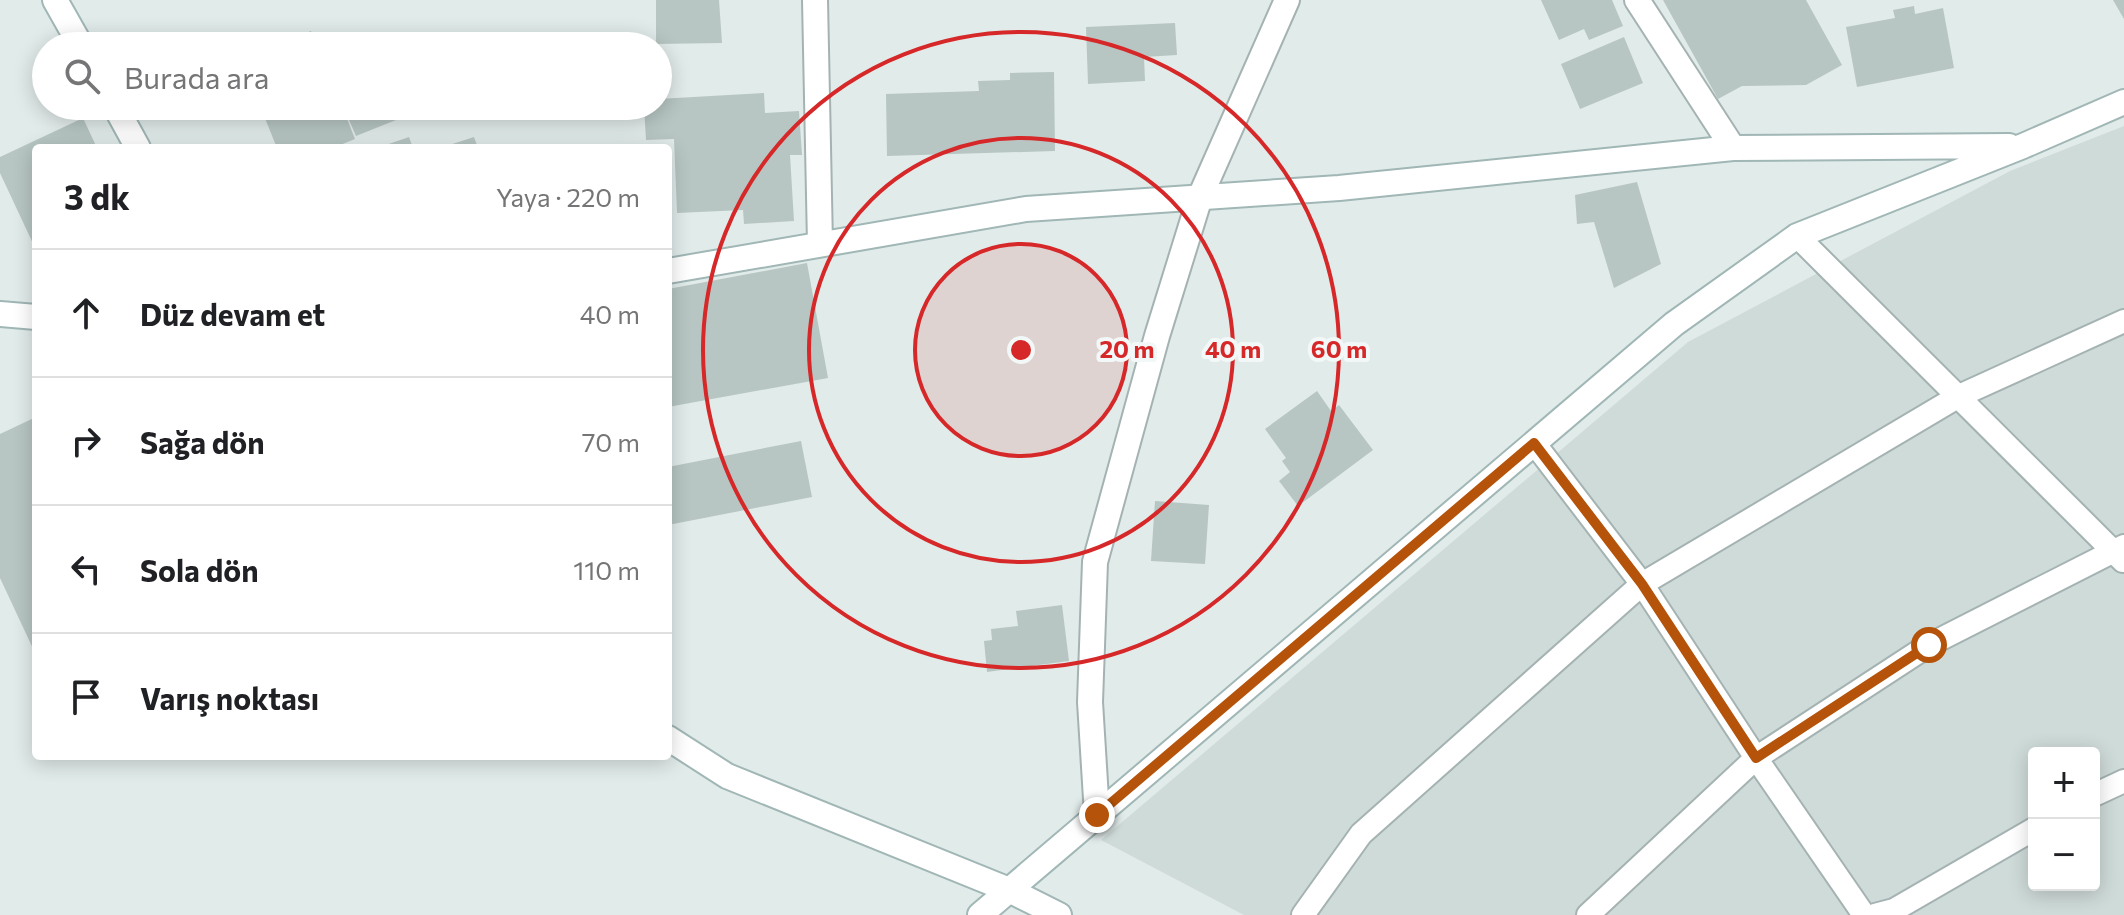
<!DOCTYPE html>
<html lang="tr">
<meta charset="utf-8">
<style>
:root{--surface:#fff;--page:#f2f2f2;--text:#202124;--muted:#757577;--line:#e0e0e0}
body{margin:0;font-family:Commissioner,sans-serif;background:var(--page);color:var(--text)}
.controls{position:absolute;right:24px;bottom:24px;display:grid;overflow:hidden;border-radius:8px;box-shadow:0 4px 20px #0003}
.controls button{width:72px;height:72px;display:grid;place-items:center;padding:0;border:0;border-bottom:2px solid var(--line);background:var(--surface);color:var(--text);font:40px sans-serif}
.stop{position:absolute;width:24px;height:24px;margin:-18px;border:6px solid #b45309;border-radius:50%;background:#fff}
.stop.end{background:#b45309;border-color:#fff;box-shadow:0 2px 8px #0008}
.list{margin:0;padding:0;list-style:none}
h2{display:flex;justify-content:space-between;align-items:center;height:104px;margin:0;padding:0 32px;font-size:34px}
h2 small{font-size:26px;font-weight:400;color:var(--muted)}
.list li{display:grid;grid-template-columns:52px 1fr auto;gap:24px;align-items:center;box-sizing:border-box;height:128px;padding:0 32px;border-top:2px solid var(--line)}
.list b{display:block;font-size:30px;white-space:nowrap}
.list em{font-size:26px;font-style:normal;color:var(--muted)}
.icon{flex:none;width:44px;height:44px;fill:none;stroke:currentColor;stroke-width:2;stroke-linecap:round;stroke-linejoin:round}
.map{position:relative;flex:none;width:2124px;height:915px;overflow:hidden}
.search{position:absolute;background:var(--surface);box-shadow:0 4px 20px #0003;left:32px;top:32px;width:640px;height:88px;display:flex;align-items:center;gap:20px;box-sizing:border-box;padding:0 28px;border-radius:44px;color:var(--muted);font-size:30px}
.panel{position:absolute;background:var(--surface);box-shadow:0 4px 20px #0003;left:32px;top:144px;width:640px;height:616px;border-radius:8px}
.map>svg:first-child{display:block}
.built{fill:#cfdbd9;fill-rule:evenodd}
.building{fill:#b7c6c3}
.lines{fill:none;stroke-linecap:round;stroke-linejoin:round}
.lane-casing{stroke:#a4b3b2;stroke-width:26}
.street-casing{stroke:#a4b3b2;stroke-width:28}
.secondary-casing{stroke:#a0b7b5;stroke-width:28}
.lane{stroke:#fff;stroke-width:22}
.street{stroke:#fff;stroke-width:24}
.secondary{stroke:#fff;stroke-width:24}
.route{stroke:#b45309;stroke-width:10}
.ring{fill:none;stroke:#d62828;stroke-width:4}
.centre{fill:#d62828;stroke:#f2f8f7;stroke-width:4}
.ring-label{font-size:24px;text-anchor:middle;font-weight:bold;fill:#d62828;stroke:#f2f8f7;stroke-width:8;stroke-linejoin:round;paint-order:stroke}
</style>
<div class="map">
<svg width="2124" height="915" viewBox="0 0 2124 915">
<rect width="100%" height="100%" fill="#e1ebea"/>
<path class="built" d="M2124,126V915H1244L1101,840L1688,342L2010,171ZM2034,753H2094V885H2034Z"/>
<path class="building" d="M656,0H719L722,43L656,44Z
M1541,0H1612L1623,26L1589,40L1584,29L1559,40Z
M1663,0H1806L1842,65L1806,85L1742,86L1718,99Z
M2113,0H2124V19Z
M1914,6L1915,14L1943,8L1954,68L1857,87L1846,27L1895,18L1893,10Z
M1175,23L1177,55L1144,57L1145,81L1088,84L1086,27Z
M311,31L317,46H274Z
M1624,37L1643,83L1580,109L1561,64Z
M1054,72L1055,151L887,156L886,94L979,91L978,81L1010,80V73Z
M764,93L765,113L799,111L802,155H790L794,221L744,224L743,210L677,213L674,139L646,140L644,106H658V99Z
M260,106H342L355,139L333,148H277Z
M343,106H396L401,118L356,136Z
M83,118L97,148H36V250L0,173V157Z
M409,137L413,148H380V147Z
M474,137L478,148H443V147Z
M1637,182L1661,264L1614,288L1594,222L1577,224L1575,195Z
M807,263L828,378L668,407V289Z
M1317,391L1331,411L1339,405L1373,450L1298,506L1279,481L1290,472L1282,461L1286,458L1265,429Z
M36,417V655L0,578V434Z
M801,441L812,497L668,525V467Z
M1155,501L1209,505L1205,564L1151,561Z
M1062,605L1069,661L987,672L984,641L992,640L991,629L1018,626L1016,611Z"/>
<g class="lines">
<defs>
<path id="lane" d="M1797,236L2123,561
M1534,443L1642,584L1756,758L1864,915
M2094,795L2124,781
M1303,915L1361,834L1642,584L1959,396L2124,321
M1588,915L1756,758L1929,645L2124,546
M1875,915L1894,910L2034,829"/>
<path id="street" d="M815,0L820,244
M1637,0L1733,148
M1097,815L1090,702L1095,562L1157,336L1200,197L1287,0"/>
<path id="secondary" d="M55,0L81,46
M115,106L138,148
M668,271L1026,209L1339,188L1733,148L2009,146
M0,314L36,317
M668,738L727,776L1009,890L1059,915
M980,915L1674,324L1797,236L2023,146L2124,102"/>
</defs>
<use href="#lane" class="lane-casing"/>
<use href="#street" class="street-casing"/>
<use href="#secondary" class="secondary-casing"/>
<use href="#lane" class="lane"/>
<use href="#street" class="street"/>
<use href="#secondary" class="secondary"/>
</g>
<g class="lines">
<path class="route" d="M1097,815L1534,443L1642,584L1756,758L1929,645"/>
</g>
<circle cx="1021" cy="350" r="106" fill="#d62828" fill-opacity=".12"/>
<g class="ring">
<circle cx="1021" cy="350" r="106"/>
<circle cx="1021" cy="350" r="212"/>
<circle cx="1021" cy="350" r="318"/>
</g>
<circle cx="1021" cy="350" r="12" class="centre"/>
<g class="ring-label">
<text x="1127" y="358">20 m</text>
<text x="1233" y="358">40 m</text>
<text x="1339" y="358">60 m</text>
</g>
</svg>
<div class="controls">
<button>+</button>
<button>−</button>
</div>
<div class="stop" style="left:1929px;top:645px"></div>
<div class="stop end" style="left:1097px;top:815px"></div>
<div class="search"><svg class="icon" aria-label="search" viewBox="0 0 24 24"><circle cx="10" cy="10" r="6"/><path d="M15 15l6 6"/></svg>Burada ara</div>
<section class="panel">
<h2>3 dk<small>Yaya · 220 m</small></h2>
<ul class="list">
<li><svg class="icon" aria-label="ahead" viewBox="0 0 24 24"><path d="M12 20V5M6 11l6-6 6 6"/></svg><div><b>Düz devam et</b></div><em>40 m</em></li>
<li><svg class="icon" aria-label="right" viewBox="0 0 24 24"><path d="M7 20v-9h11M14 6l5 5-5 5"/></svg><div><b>Sağa dön</b></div><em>70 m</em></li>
<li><svg class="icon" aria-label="left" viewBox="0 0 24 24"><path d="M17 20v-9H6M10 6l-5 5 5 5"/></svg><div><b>Sola dön</b></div><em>110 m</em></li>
<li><svg class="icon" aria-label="arrive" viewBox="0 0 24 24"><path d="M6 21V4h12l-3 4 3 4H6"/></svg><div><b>Varış noktası</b></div></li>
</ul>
</section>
</div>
